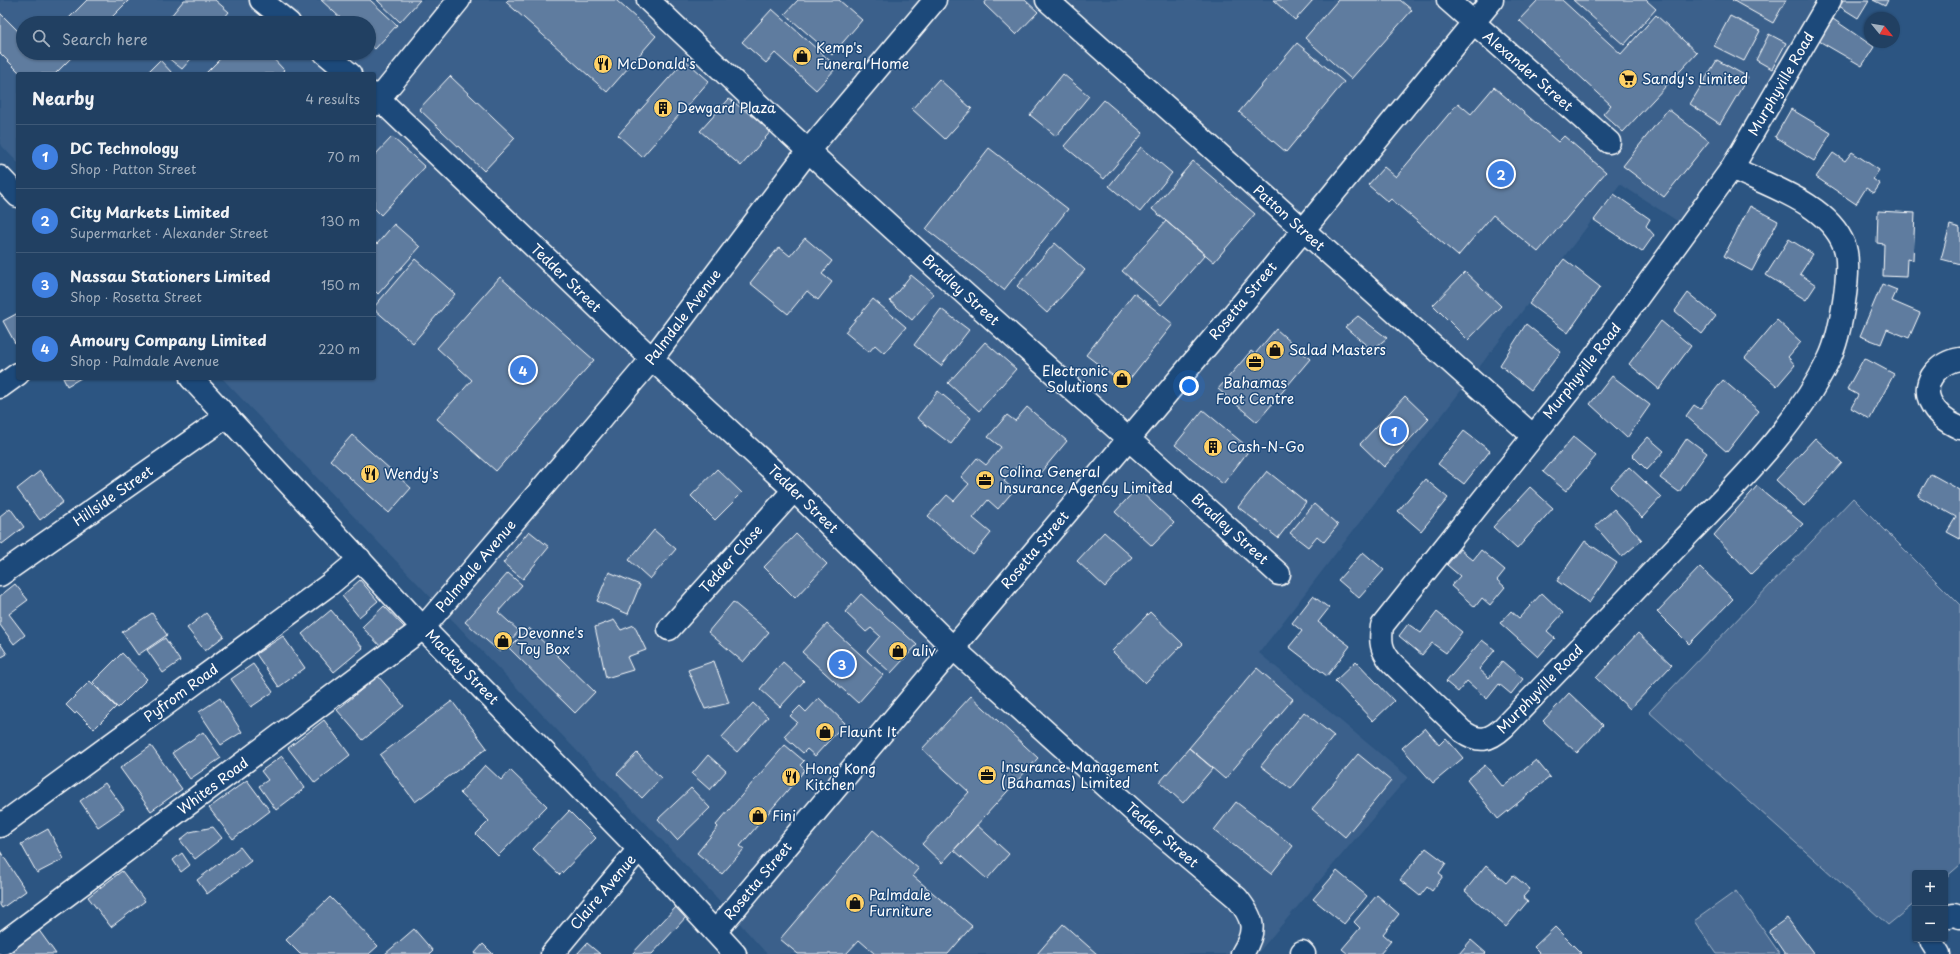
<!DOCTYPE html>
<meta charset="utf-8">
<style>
:root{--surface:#214062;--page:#2d4b6b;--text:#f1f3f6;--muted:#a2afbe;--line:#3e5977;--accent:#8c9099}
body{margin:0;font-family:"Playpen Sans",sans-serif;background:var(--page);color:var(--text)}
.controls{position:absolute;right:12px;bottom:12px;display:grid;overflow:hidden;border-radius:4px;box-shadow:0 1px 3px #0004}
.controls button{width:36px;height:36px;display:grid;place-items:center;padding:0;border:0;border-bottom:1px solid var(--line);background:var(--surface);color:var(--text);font:20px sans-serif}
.compass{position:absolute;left:1864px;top:12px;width:36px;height:36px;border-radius:50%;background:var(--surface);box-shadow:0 1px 3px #0004;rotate:120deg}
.you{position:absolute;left:1189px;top:386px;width:14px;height:14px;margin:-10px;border:3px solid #fff;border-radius:50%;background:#1a73e8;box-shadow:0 0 0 6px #1a73e833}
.badge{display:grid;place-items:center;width:26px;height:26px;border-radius:50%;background:var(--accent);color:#fff;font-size:13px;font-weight:700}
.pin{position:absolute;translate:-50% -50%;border:2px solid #fff;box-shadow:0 1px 4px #0006}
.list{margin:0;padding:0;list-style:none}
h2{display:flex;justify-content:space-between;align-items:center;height:52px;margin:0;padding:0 16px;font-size:17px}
h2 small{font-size:13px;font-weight:400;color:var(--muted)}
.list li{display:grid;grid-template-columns:26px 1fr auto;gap:12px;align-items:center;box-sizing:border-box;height:64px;padding:0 16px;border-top:1px solid var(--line)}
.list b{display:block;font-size:15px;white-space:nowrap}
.list p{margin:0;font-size:13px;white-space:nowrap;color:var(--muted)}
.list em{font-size:13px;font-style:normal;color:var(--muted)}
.icon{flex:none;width:22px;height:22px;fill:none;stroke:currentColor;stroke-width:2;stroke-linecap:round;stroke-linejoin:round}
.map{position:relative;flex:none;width:1960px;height:954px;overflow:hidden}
.search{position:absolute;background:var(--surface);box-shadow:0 1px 3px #0004;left:16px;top:16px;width:360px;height:44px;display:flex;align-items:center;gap:10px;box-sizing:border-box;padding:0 14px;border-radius:22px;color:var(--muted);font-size:15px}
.panel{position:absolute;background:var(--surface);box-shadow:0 1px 3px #0004;left:16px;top:72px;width:360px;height:308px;border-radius:4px}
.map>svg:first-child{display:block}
.built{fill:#3b618b;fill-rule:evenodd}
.green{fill:#486b92;stroke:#a4b5c8}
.building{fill:#5e7c9f;stroke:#fff}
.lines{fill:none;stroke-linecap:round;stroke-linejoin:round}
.minor-casing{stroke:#fff;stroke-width:25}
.major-casing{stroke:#fff;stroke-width:25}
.minor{stroke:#1f4a7a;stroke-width:22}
.major{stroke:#1f4a7a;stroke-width:22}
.labels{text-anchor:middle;stroke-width:3;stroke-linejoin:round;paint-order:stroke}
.poi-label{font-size:14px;fill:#fff;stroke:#1f4a7a;text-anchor:start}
.street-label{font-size:14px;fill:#fff;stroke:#1f4a7a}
</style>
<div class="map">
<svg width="1960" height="954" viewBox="0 0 1960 954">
<rect width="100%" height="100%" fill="#2c5582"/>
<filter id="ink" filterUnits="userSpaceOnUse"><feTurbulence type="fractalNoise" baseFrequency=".025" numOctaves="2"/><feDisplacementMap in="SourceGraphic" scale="8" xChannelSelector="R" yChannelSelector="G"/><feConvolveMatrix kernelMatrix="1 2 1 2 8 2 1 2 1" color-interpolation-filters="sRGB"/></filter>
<g filter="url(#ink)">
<path class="built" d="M0,0H1821L1735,147L1679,222L1620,184L1259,653L1408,777L1257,954H767L717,898L222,378H374V74H18V163L0,144ZM23,23H369V53H23Z"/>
<path class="green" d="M1853,498L1960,605V865L1945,878V873H1915V903L1888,925L1649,712Z
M1736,891L1780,954H1717L1694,921Z"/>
<path class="building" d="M87,0H129L106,23H64Z
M184,0H215L229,12L220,23H165Z
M321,0H370L397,25L375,49L369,44V23H346Z
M377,0H420L400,22Z
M508,0H616L656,36L607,92L506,2Z
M798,0H839L862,20L832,55L785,14Z
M987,0H1025L1038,12L1016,35L984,4Z
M1273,0H1313L1295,20Z
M1338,0H1400L1412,10L1351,79L1305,38Z
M1538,0H1562L1621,54L1656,15L1697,53L1623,132L1603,114L1611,105L1519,20Z
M1573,0H1646L1656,9L1624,45Z
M1732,0H1786L1773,23Z
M1843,0H1869L1858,18L1839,6Z
M1873,0H1888L1885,6Z
M772,9L837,67L816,90L775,53L766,63L742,42Z
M0,13L23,36V53H76L55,74H21L0,53Z
M1730,16L1760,31L1744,61L1714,46Z
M1833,19L1874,47L1862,66L1819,41Z
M1769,34L1786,43L1772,69L1756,60Z
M1297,43L1344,82L1286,152L1239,112Z
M162,53H196L182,69Z
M226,53H268L284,70L280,74H205Z
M160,60L173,74H146Z
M685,60L709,81L642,157L618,135Z
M1717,60L1748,77L1720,124L1690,104Z
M1063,74L1089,96L1056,136L1030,115Z
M450,76L515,138L484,171L419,109Z
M939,79L972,109L945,139L912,109Z
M1494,87L1558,142L1564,136L1606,172L1538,252L1493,215L1458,256L1391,199L1388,202L1368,185L1384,167L1396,177L1458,103L1471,114Z
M729,99L772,130L741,166L700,131Z
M1104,100L1143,133L1104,179L1064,146Z
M1668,109L1709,141L1664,197L1623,166Z
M1791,109L1831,133L1814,161L1775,137Z
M392,137L425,167L381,215L374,208V156Z
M1141,147L1172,173L1140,212L1109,186Z
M989,148L1068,209L1004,290L926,229Z
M1852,152L1879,170L1873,179L1880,184L1874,193L1866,188L1856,204L1816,177L1833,153L1845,161Z
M1193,161L1255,214L1214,262L1152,209Z
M1614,194L1650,219L1646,226L1654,235L1642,252L1594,220Z
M1750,206L1778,221L1752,271L1724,256Z
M1878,211L1915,213L1913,260L1907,259L1906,277L1883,276L1884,244L1877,243Z
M1166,221L1205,255L1161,305L1122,271Z
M394,224L420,247L378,294L374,290V241L377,244Z
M1950,225L1960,228V264L1941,259Z
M805,238L832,261L822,274L832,282L818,300L807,291L788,314L750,283L779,247L790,256Z
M1789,239L1813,254L1800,274L1816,285L1806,300L1766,275Z
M1055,243L1085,270L1047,313L1017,286Z
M415,259L455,294L413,343L374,309V307Z
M1564,259L1600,287L1568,333L1529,304Z
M1465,272L1501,306L1468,340L1433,305Z
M911,275L934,294L912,320L890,301Z
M500,277L594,360L496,471L437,419L472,380L437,348Z
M1882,284L1897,290L1892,301L1920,313L1909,338L1887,329L1881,344L1860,336Z
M1134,293L1173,324L1125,385L1086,355Z
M1688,293L1716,316L1702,334L1675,311Z
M873,299L906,327L884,353L875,345L869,352L845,332Z
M941,309L969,330L941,366L914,345Z
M18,313V341L15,343L3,321Z
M1358,316L1387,338L1372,350L1345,327Z
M1777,320L1801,342L1788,357L1795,365L1777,386L1745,358Z
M1661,321L1691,346L1659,389L1629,364Z
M1526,324L1561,352L1531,390L1500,365Z
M1276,329L1310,359L1257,422L1218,389L1251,351L1255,354Z
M985,342L1016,369L979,411L948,383Z
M1864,358L1894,374L1870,419L1851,408L1858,395L1847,389Z
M1612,376L1650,405L1627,438L1590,404Z
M63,378H81L67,386Z
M1723,380L1759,411L1727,452L1686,416L1694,405L1700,409Z
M938,391L971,418L951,444L917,418Z
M1405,396L1429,419L1384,467L1360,444Z
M1027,407L1067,441L1036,478L1019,464L1004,481L1014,490L998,509L988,500L973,518L991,533L973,555L928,516L947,495L954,501L969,484L961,477L977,458L986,465L1001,447L988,437L1007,415L1015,421Z
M1203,410L1250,449L1223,484L1175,445Z
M1464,431L1490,451L1464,484L1438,464Z
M352,435L411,488L389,513L330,460Z
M1573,437L1596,456L1566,491L1543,472Z
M1648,437L1664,451L1647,470L1632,455Z
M1687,438L1707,453L1679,492L1660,478Z
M1815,438L1842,463L1804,506L1776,480Z
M1629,467L1661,497L1642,518L1610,487Z
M717,469L742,493L715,520L691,496Z
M40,471L63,502L40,520L17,489Z
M1267,471L1306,502L1278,538L1238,507Z
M1931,474L1960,490V539L1947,532L1956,517L1918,496Z
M1425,479L1448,498L1421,531L1398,511Z
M1757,486L1803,524L1751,574L1714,535Z
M1530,487L1553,508L1517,549L1493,527Z
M1137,488L1174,523L1152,546L1115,512Z
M1314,504L1338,525L1324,542L1317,536L1308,547L1290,533Z
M10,508L24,527L2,544L0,541V516Z
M1614,509L1642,540L1622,557L1595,526Z
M654,530L676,549L650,579L629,560Z
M529,531L549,547L523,579L503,563Z
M1104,532L1132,557L1105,587L1077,561Z
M796,534L827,564L795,598L764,567Z
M1585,541L1617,563L1589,603L1557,581Z
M1460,549L1473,560L1481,550L1505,570L1497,580L1505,587L1490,605L1482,598L1475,607L1451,586L1460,576L1447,565Z
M1363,552L1384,570L1359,598L1338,580Z
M1700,567L1733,599L1689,644L1657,612Z
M609,572L640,585L628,614L597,601Z
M508,573L522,585L498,612L519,631L500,652L465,622Z
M360,580L378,601L359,617L342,596Z
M15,584L28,600L9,614L25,635L14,644L0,625V596Z
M1542,593L1563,613L1547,631L1555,638L1538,657L1500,623L1511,611L1519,618Z
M861,594L917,645L891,673L867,651L880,636L871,628L866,632L845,612Z
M1313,596L1329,608L1318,622L1350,646L1327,676L1289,647L1302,631L1292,623Z
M733,602L769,632L743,662L708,632Z
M384,606L405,628L383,649L362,627Z
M331,610L363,648L334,672L302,634Z
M1150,612L1183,644L1145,683L1112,651Z
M1437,612L1462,632L1446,653L1432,643L1422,655L1399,636L1408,624L1421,633Z
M152,613L167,635L138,655L122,632Z
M206,613L224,636L205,651L187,628Z
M614,620L621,630L634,625L646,650L627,657L633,670L606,678L595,627Z
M827,624L883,675L858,703L802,652Z
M529,628L595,692L575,713L509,648Z
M1638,633L1672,665L1630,709L1596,678Z
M283,636L305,668L279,687L256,654Z
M165,638L180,661L163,673L147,650Z
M1482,640L1495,650L1479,669L1489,678L1502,661L1523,679L1511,694L1499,684L1487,699L1467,681L1458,692L1446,682Z
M0,643L7,654L0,658Z
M122,653L147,679L118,708L93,682Z
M714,661L729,703L705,709L688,670Z
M1356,661L1394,701L1373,721L1335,681Z
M783,662L804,681L780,707L760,689Z
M253,664L273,692L251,707L231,679Z
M1257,668L1293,699L1225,779L1189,748Z
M378,676L404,706L363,740L337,710Z
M90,681L116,707L94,729L77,712L75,714L66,705Z
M1569,693L1603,725L1577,753L1543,721Z
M971,696L1038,758L942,863L922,844L969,792L922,749Z
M220,698L242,732L221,745L199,712Z
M819,698L845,723L815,756L807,749L803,753L784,736L797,722L790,716L800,706L806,712Z
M452,701L487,748L415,802L380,755Z
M753,703L768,717L737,752L721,738Z
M1304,712L1334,736L1291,789L1261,766Z
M324,720L350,755L315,783L288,748Z
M1425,728L1439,745L1446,738L1463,758L1433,783L1402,748Z
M203,732L221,758L190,779L172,753Z
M785,745L804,761L800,765L805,770L740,846L744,849L722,874L697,853L718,827L716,825Z
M151,746L182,789L151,811L120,768Z
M1189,748L1213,768L1183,803L1160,782Z
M637,753L661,778L642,798L617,774Z
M1358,754L1391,781L1345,837L1312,809Z
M708,755L726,771L710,790L692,774Z
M282,756L305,788L276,810L259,786L268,780L261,771Z
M1536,760L1550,777L1498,819L1467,780L1485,765L1503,787Z
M485,765L501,780L510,770L547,806L498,856L476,834L489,821L460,793Z
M247,780L270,811L233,839L209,808Z
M105,783L124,809L98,827L80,801Z
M691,788L710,808L677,840L658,819Z
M1236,802L1293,846L1271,874L1214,830Z
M569,811L596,838L560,875L533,849Z
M977,825L1009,854L987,879L954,850Z
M213,827L222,838L195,859L180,840L190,832Z
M48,829L64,859L37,873L21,844Z
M873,830L919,869L913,876L972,926L948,954H875L859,940L846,954H798L780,939Z
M240,847L251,861L207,894L197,880Z
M1426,848L1446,863L1439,873L1443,876L1432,891L1427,887L1420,896L1400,880Z
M0,851L26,891L2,908L0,905Z
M182,853L190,865L181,872L173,860Z
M1486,865L1506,883L1513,875L1530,889L1523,897L1528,901L1506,927L1465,891Z
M122,871L145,901L111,927L88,897Z
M1337,871L1367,896L1344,924L1313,899Z
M1377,895L1399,914L1383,934L1391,941L1380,954H1348L1342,949L1360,928L1354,922Z
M330,897L378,946L369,954H300L286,940Z
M677,906L687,916L652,954H632Z
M1787,918L1814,954H1785L1769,931Z
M1063,924L1097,954H1037Z
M1555,927L1581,953L1580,954H1541L1534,947Z
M38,929L56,954H2Z
M414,929L433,951L430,954H385Z
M1471,940L1486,953L1485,954H1459Z
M587,943L600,954H577Z
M483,944L493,954H474Z"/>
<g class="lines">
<defs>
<path id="minor" d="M261,0L289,23
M648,0C742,90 837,178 934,266C1048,369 1165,470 1279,574
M1047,0L1532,435
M1448,0L1609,142
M325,53L350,74
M374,94L652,359L794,490L953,648L1137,814L1237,898C1254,919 1257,930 1242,954
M374,105L459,0
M1732,168C1769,186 1828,204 1844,245C1853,267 1840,337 1829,359C1795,429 1737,484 1683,540C1624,602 1564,665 1504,727C1489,741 1479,743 1462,731L1391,662C1381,650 1380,642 1382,626L1574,385L1732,168L1830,0
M1960,359C1940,362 1921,380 1930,401C1936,414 1948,423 1960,428
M0,387L18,374
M0,575L227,416
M669,629L794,490
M0,826L330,584L360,559
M1945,917L1954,915L1960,917
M715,932L1273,267L1492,0
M1931,939L1932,943L1939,954
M3,943L423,628L652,359L808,151L935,0
M1302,952L1304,954
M552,954L639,849"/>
<path id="major" d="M0,177L18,196
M191,378L423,628L639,849L735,954"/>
</defs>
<use href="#minor" class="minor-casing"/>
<use href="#major" class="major-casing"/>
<use href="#minor" class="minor"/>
<use href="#major" class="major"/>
</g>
</g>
<defs>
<symbol id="shop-disc" viewBox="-11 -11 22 22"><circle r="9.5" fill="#ffd166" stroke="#1f4a7a"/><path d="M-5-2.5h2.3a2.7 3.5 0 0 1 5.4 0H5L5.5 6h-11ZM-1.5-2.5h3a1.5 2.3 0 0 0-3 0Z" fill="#111"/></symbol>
<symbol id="restaurant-disc" viewBox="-11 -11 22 22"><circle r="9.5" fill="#ffd166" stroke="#1f4a7a"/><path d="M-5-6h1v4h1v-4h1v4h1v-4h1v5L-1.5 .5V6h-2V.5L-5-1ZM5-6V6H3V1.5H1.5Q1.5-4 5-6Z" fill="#111"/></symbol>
<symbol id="supermarket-disc" viewBox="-11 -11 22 22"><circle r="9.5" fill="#ffd166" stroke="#1f4a7a"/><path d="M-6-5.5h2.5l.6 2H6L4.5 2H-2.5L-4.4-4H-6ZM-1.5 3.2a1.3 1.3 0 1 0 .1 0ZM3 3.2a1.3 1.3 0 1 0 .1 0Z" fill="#111"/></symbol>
<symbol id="building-disc" viewBox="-11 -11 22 22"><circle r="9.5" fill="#ffd166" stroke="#1f4a7a"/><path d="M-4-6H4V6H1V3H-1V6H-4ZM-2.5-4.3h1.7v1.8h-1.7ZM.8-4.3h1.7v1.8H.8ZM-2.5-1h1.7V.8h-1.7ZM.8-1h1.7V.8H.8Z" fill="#111"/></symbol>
<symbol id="office-disc" viewBox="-11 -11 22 22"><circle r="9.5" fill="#ffd166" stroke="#1f4a7a"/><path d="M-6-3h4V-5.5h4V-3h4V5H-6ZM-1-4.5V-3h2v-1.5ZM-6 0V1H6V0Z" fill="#111"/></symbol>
</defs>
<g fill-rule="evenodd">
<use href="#shop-disc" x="791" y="45" width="22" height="22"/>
<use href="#restaurant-disc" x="592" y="53" width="22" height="22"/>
<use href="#supermarket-disc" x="1617" y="68" width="22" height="22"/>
<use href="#building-disc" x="652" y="97" width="22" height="22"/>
<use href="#shop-disc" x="1264" y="339" width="22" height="22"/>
<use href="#office-disc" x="1244" y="351" width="22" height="22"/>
<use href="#shop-disc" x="1111" y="368" width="22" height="22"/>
<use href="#building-disc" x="1202" y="436" width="22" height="22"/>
<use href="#restaurant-disc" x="359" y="463" width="22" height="22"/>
<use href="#office-disc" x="974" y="469" width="22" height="22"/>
<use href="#shop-disc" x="492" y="630" width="22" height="22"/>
<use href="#shop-disc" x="887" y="640" width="22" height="22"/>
<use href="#shop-disc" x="814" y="721" width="22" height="22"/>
<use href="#office-disc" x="976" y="764" width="22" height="22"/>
<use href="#restaurant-disc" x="780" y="766" width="22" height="22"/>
<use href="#shop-disc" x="747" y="805" width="22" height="22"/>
<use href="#shop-disc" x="844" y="892" width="22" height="22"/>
</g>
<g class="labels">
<g class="poi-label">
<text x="816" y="53">Kemp's<tspan x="816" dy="16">Funeral Home</tspan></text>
<text x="617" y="69">McDonald's</text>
<text x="1642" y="84">Sandy's Limited</text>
<text x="677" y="113">Dewgard Plaza</text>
<text x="1289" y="355">Salad Masters</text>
<text x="1108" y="376" text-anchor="end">Electronic<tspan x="1108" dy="16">Solutions</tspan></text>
<text x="1255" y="388" text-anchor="middle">Bahamas<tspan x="1255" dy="16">Foot Centre</tspan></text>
<text x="1227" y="452">Cash-N-Go</text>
<text x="999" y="477">Colina General<tspan x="999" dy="16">Insurance Agency Limited</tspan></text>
<text x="384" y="479">Wendy's</text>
<text x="517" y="638">Devonne's<tspan x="517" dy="16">Toy Box</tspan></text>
<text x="912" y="656">aliv</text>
<text x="839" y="737">Flaunt It</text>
<text x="1001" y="772">Insurance Management<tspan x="1001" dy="16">(Bahamas) Limited</tspan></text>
<text x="805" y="774">Hong Kong<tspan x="805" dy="16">Kitchen</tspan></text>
<text x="772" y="821">Fini</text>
<text x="869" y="900">Palmdale<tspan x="869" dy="16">Furniture</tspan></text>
</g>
<g class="street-label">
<text transform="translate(1528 71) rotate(41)" y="5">Alexander Street</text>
<text transform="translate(1781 84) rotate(-60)" y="5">Murphyville Road</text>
<text transform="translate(1289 218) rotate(42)" y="5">Patton Street</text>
<text transform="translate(566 278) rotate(44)" y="5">Tedder Street</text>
<text transform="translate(961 290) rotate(42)" y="5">Bradley Street</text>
<text transform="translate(1243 301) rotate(-50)" y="5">Rosetta Street</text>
<text transform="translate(683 317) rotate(-53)" y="5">Palmdale Avenue</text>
<text transform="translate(1582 371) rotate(-52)" y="5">Murphyville Road</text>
<text transform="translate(113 496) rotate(-35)" y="5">Hillside Street</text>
<text transform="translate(803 499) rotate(44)" y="5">Tedder Street</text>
<text transform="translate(1230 529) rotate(42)" y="5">Bradley Street</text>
<text transform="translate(1035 550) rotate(-50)" y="5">Rosetta Street</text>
<text transform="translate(731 559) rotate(-48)" y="5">Tedder Close</text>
<text transform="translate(476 566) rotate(-50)" y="5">Palmdale Avenue</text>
<text transform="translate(462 667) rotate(46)" y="5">Mackey Street</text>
<text transform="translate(1540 689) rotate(-46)" y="5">Murphyville Road</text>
<text transform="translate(181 693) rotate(-36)" y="5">Pyfrom Road</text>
<text transform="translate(213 786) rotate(-37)" y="5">Whites Road</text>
<text transform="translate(1162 835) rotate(41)" y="5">Tedder Street</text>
<text transform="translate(758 881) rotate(-50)" y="5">Rosetta Street</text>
<text transform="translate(603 892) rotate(-50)" y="5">Claire Avenue</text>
</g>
</g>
</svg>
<div class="controls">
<button>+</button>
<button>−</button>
</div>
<svg class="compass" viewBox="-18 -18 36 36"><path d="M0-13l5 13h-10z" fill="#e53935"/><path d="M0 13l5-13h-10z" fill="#a2afbe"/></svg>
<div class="you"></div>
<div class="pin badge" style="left:1394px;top:431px;background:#3f7fe0">1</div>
<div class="pin badge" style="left:1501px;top:174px;background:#3f7fe0">2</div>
<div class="pin badge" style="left:842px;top:664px;background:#3f7fe0">3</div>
<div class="pin badge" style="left:523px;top:370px;background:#3f7fe0">4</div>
<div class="search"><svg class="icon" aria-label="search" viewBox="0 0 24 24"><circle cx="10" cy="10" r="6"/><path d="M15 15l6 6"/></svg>Search here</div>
<section class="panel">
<h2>Nearby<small>4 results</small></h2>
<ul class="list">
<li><span class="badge" style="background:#3f7fe0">1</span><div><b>DC Technology</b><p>Shop · Patton Street</p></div><em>70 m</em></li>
<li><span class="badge" style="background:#3f7fe0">2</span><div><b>City Markets Limited</b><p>Supermarket · Alexander Street</p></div><em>130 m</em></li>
<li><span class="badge" style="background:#3f7fe0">3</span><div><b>Nassau Stationers Limited</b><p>Shop · Rosetta Street</p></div><em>150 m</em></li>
<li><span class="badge" style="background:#3f7fe0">4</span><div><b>Amoury Company Limited</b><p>Shop · Palmdale Avenue</p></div><em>220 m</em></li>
</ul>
</section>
</div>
